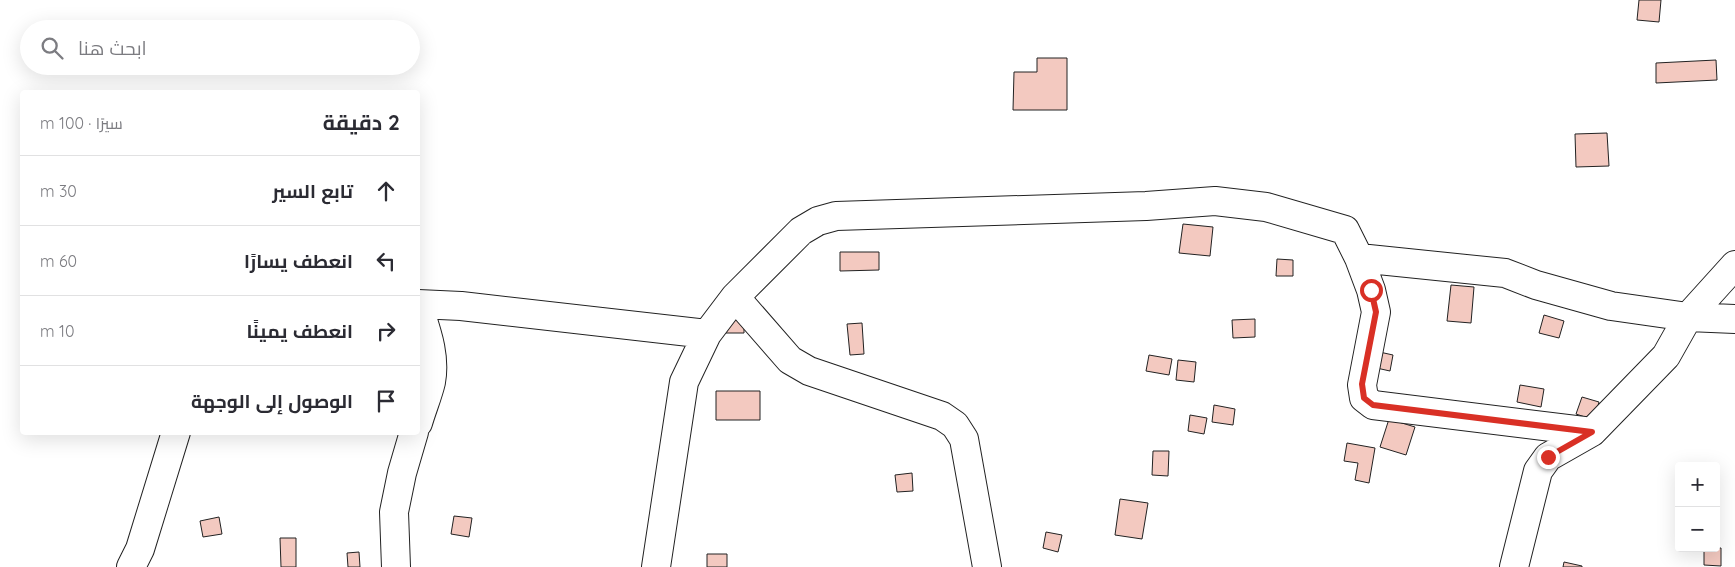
<!DOCTYPE html>
<html lang="ar">
<meta charset="utf-8">
<style>
:root{--surface:#fff;--page:#f7f7f7;--text:#2b2b33;--muted:#7c7c81;--line:#e1e1e2}
body{margin:0;font-family:Quicksand,Cairo,sans-serif;background:var(--page);color:var(--text);direction:rtl}
.controls{position:absolute;right:15px;bottom:15px;display:grid;overflow:hidden;border-radius:5px;box-shadow:0 5px 20px #0002}
.controls button{width:45px;height:45px;display:grid;place-items:center;padding:0;border:0;border-bottom:1px solid var(--line);background:var(--surface);color:var(--text);font:25px sans-serif}
.stop{position:absolute;width:15px;height:15px;margin:-11px;border:4px solid #d93025;border-radius:50%;background:#fff}
.stop.end{background:#d93025;border-color:#fff;box-shadow:0 1px 5px #0008}
.list{margin:0;padding:0;list-style:none}
h2{display:flex;justify-content:space-between;align-items:center;height:65px;margin:0;padding:0 20px;font-size:21px}
h2 small{font-size:16px;font-weight:400;color:var(--muted)}
.list li{display:grid;grid-template-columns:32px 1fr auto;gap:15px;align-items:center;box-sizing:border-box;height:70px;padding:0 20px;border-top:1px solid var(--line)}
.list b{display:block;font-size:19px;white-space:nowrap}
.list em{font-size:16px;font-style:normal;color:var(--muted)}
.icon{flex:none;width:28px;height:28px;fill:none;stroke:currentColor;stroke-width:2;stroke-linecap:round;stroke-linejoin:round}
.map{position:relative;flex:none;width:1735px;height:567px;overflow:hidden;direction:ltr}
.search{position:absolute;background:var(--surface);box-shadow:0 5px 20px #0002;left:20px;top:20px;width:400px;height:55px;display:flex;align-items:center;gap:12px;box-sizing:border-box;padding:0 18px;border-radius:28px;color:var(--muted);font-size:19px}
.panel{position:absolute;background:var(--surface);box-shadow:0 5px 20px #0002;left:20px;top:90px;width:400px;height:345px;border-radius:5px;direction:rtl}
.map>svg:first-child{display:block}
.building{fill:#f3c9c0;stroke:#222}
.lines{fill:none;stroke-linecap:round;stroke-linejoin:round}
.minor-casing{stroke:#222;stroke-width:30}
.minor{stroke:#fff;stroke-width:28}
.route{stroke:#d93025;stroke-width:6}
</style>
<div class="map">
<svg width="1735" height="567" viewBox="0 0 1735 567">
<rect width="100%" height="100%" fill="#fff"/>
<path class="building" d="M1639,0H1661L1659,22L1637,20Z
M1037,58H1067V110H1013L1014,72H1037Z
M1716,60L1717,80L1656,83V63Z
M1607,133L1609,166L1576,167L1575,134Z
M1183,224L1213,227L1210,256L1179,253Z
M840,252H879V270L840,271Z
M1277,259L1293,260V276H1276Z
M1451,285L1474,287L1471,323L1447,321Z
M724,315H744V333H724Z
M1544,315L1564,321L1559,338L1539,333Z
M1255,319V337L1233,338L1232,320Z
M862,323L864,354L850,355L847,324Z
M1375,351L1393,355L1390,371L1372,367Z
M1149,355L1172,359L1169,375L1146,371Z
M1178,360L1196,362L1194,382L1176,380Z
M1520,385L1544,389L1541,407L1517,402Z
M716,391H760V420H716Z
M1582,397L1599,402L1594,420L1576,414Z
M1214,405L1235,409L1233,425L1212,422Z
M1190,415L1207,418L1204,434L1188,431Z
M1389,419L1415,427L1406,455L1380,447Z
M1347,443L1375,448L1369,483L1355,480L1358,463L1344,461Z
M1153,451H1169L1168,476L1152,475Z
M912,473L913,491L897,492L895,475Z
M1120,499L1148,503L1142,539L1115,535Z
M454,516L472,518L469,537L451,534Z
M219,517L222,534L203,537L200,521Z
M1046,532L1062,535L1058,552L1043,548Z
M280,538H296V567H281Z
M1704,548H1721V566L1704,565Z
M359,552L360,567H348L347,553Z
M707,554H727V567H707Z
M1564,562L1582,566V567H1563Z"/>
<g class="lines">
<defs>
<path id="minor" d="M1359,258L1371,290L1376,312L1362,385L1364,398L1373,405L1592,432
M735,297L790,360L809,371L942,416L955,425L964,439L987,567
M418,304L461,306L707,334
M418,305C426,330 436,355 431,382C428,395 422,409 418,423
M131,567L140,549L176,432
M396,567L394,512L402,473L414,432
M656,567L684,382L707,334L735,297L801,231L818,221L836,216L1146,206L1215,201L1266,207L1345,230L1359,258L1505,273L1536,285L1611,306L1688,317L1735,319
M1514,567L1538,471L1548,457L1592,432L1666,356L1688,317L1735,265"/>
</defs>
<use href="#minor" class="minor-casing"/>
<use href="#minor" class="minor"/>
</g>
<g class="lines">
<path class="route" d="M1371,290L1376,312L1362,384L1364,398L1373,405L1592,432L1548,457"/>
</g>
</svg>
<div class="controls">
<button>+</button>
<button>−</button>
</div>
<div class="stop" style="left:1371px;top:290px"></div>
<div class="stop end" style="left:1548px;top:457px"></div>
<div class="search"><svg class="icon" aria-label="search" viewBox="0 0 24 24"><circle cx="10" cy="10" r="6"/><path d="M15 15l6 6"/></svg>ابحث هنا</div>
<section class="panel">
<h2>2 دقيقة<small>سيرًا · 100 m</small></h2>
<ul class="list">
<li><svg class="icon" aria-label="ahead" viewBox="0 0 24 24"><path d="M12 20V5M6 11l6-6 6 6"/></svg><div><b>تابع السير</b></div><em>30 m</em></li>
<li><svg class="icon" aria-label="left" viewBox="0 0 24 24"><path d="M17 20v-9H6M10 6l-5 5 5 5"/></svg><div><b>انعطف يسارًا</b></div><em>60 m</em></li>
<li><svg class="icon" aria-label="right" viewBox="0 0 24 24"><path d="M7 20v-9h11M14 6l5 5-5 5"/></svg><div><b>انعطف يمينًا</b></div><em>10 m</em></li>
<li><svg class="icon" aria-label="arrive" viewBox="0 0 24 24"><path d="M6 21V4h12l-3 4 3 4H6"/></svg><div><b>الوصول إلى الوجهة</b></div></li>
</ul>
</section>
</div>
